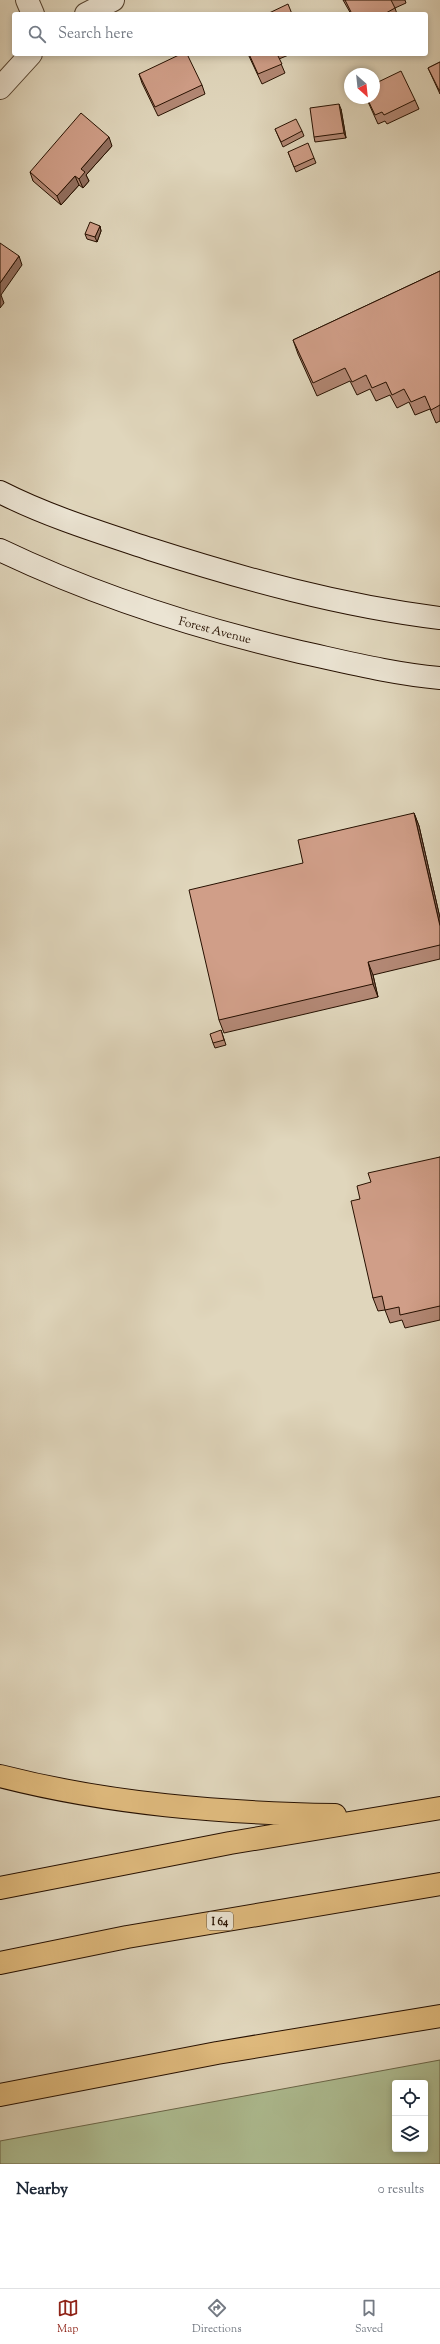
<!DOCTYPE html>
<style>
:root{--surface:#fff;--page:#f6f6f7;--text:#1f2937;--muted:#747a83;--line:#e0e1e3;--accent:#8f2418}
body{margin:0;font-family:"Sorts Mill Goudy",serif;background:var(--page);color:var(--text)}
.controls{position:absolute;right:12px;bottom:12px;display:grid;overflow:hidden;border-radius:4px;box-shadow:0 2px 6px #0003}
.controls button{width:36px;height:36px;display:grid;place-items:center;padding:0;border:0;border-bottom:1px solid var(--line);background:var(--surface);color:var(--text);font:20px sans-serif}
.compass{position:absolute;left:344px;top:68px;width:36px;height:36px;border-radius:50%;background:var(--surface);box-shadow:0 2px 6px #0003;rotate:153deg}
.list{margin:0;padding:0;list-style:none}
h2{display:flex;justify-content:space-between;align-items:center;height:52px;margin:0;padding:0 16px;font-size:17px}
h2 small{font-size:13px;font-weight:400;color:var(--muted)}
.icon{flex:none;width:22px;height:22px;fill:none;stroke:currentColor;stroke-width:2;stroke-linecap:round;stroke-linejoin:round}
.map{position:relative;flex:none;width:440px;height:2164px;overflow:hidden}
.search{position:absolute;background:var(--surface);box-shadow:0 2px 6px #0003;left:12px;right:12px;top:12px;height:44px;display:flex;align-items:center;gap:10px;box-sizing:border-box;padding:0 14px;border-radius:4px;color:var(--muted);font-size:15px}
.sheet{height:124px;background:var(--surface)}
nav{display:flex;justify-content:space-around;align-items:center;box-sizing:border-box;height:56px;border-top:1px solid var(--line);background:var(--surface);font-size:11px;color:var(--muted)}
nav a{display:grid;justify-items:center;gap:2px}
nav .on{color:var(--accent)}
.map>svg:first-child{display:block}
.green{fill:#aebe93;stroke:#6a674a;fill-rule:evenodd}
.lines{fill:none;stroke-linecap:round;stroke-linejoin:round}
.minor-casing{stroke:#54422f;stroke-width:24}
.secondary-casing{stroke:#261000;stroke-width:24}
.motorway-casing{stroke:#261000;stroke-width:24}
.minor{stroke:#ebe4d3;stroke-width:22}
.secondary{stroke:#ebe4d3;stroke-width:22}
.motorway{stroke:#e0bb7e;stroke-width:22}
.wall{fill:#b38875;stroke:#261000}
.shaded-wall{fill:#926f5f;stroke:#261000}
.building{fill:#d09e88;stroke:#261000}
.labels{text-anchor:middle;stroke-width:4;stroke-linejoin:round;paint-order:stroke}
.shield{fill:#ebe4d3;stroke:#61503f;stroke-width:1}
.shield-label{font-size:11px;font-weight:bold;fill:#261000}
.street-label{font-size:12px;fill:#261000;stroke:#ebe4d3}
</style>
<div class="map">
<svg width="440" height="2164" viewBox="0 0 440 2164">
<rect width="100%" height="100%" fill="#e0d6bc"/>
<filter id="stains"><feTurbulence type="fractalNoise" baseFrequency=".005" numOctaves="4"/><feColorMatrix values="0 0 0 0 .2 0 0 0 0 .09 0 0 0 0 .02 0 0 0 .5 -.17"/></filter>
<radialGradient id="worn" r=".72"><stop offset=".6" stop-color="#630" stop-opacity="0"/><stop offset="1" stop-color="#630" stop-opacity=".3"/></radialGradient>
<path class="green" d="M440,2060V2164H0V2141ZM395,2083H425V2149H395Z"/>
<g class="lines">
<defs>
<path id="minor" d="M27,0L33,14
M86,14L113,0
M0,88L31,54"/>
<path id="secondary" d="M0,492C47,516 99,532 150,549C244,579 341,606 440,618
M0,550C96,596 197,628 300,652C346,662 393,674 440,678"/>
<path id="motorway" d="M0,1776C109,1804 222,1813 335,1815
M0,1888L230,1843L440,1808
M0,1963L127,1937L440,1884
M0,2095L217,2053L440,2016"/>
</defs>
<use href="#minor" class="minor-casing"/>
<use href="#secondary" class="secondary-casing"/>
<use href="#motorway" class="motorway-casing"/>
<use href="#minor" class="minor"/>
<use href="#secondary" class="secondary"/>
<use href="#motorway" class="motorway"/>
</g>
<path class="wall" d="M343,0H405L406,3L395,8L397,14H351Z
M248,54H291L279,59L285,73L262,84Z
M440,62V94L428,68Z
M139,74L202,85L205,94L158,116L142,83Z
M366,98L415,100L419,109L387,124L385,121L378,124L369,104Z
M341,109L346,138L315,142L314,137Z
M275,129L302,131L304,136L283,147Z
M112,146L86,175L89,181L83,188L79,185L61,205L33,181L30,172Z
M288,152L314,158L316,163L296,172Z
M100,226L101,231L97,242L87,239L85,234Z
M440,271V421L436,423L430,409L415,415L409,402L397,408L390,395L376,401L370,389L357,395L350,381L317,396L298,354L293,340Z
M414,813L419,826L440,918V959L373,975L378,997L224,1033L219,1020L303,863Z
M221,1030L226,1045L215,1048L213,1043Z
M440,1157V1320L405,1328L402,1320L390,1323L385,1310L378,1311L373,1298L360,1199L371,1182Z"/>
<path class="shaded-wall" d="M339,104L341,109L346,138L344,133Z
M109,137L112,146L86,175L89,181L83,188L79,179L81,169Z
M75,176L79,185L61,205L57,196Z
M100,226L101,231L97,242L95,237Z
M19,256L22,265L1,295L4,303L0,308V283Z
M414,813L419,826L440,918V926Z
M368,962L373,975L378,997L373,984Z"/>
<path class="building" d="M345,0H391L395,8L386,13V14H352Z
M288,4L292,14H267Z
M181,54H187L202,85L155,107L139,74Z
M249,54H277L282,64L258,74Z
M440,62V90H439L428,68Z
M401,71L415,100L384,115L382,112L375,115L367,98H374V84Z
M339,104L344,133L314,137L310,108Z
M81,113L109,137L81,169L85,172L79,179L75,176L57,196L30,172Z
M296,119L302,131L281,142L275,129Z
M308,143L314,158L294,167L288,152Z
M90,222L100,226L95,237L85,234Z
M0,243L19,256L0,283Z
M440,271V405L431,410L425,396L411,402L404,389L392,395L386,382L372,388L366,375L352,382L345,368L313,383L293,340Z
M414,813L440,926V945L368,962L373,984L219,1020L189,890L303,863L298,840Z
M221,1030L224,1040L213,1043L210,1034Z
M440,1157V1306L400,1315L399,1307L385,1310L382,1296L373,1298L351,1201L360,1199L357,1186L371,1182L368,1173Z"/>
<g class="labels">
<rect class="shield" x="207" y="1912" width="26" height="18" rx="3"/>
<g class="shield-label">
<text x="220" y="1925">I 64</text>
</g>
<g class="street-label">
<text transform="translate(215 630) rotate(15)" y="4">Forest Avenue</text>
</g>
</g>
<rect width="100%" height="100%" filter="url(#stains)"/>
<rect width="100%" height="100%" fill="url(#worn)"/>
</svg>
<div class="controls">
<button><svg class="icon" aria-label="locate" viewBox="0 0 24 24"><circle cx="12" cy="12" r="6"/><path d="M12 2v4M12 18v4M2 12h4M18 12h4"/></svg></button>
<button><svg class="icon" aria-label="layers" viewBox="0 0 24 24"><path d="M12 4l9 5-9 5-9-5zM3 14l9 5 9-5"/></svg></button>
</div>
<svg class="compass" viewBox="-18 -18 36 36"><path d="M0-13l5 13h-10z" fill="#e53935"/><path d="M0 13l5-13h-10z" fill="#747a83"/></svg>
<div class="search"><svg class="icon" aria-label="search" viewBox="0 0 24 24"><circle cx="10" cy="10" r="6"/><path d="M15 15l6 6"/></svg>Search here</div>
</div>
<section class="sheet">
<h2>Nearby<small>0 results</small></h2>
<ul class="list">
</ul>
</section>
<nav>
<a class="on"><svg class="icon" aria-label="map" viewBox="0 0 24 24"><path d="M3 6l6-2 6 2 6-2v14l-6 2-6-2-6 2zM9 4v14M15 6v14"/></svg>Map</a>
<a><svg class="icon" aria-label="directions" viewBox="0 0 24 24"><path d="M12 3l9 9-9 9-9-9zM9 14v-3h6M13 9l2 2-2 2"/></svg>Directions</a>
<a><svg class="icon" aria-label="saved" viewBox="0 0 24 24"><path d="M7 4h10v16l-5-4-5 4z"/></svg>Saved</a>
</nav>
